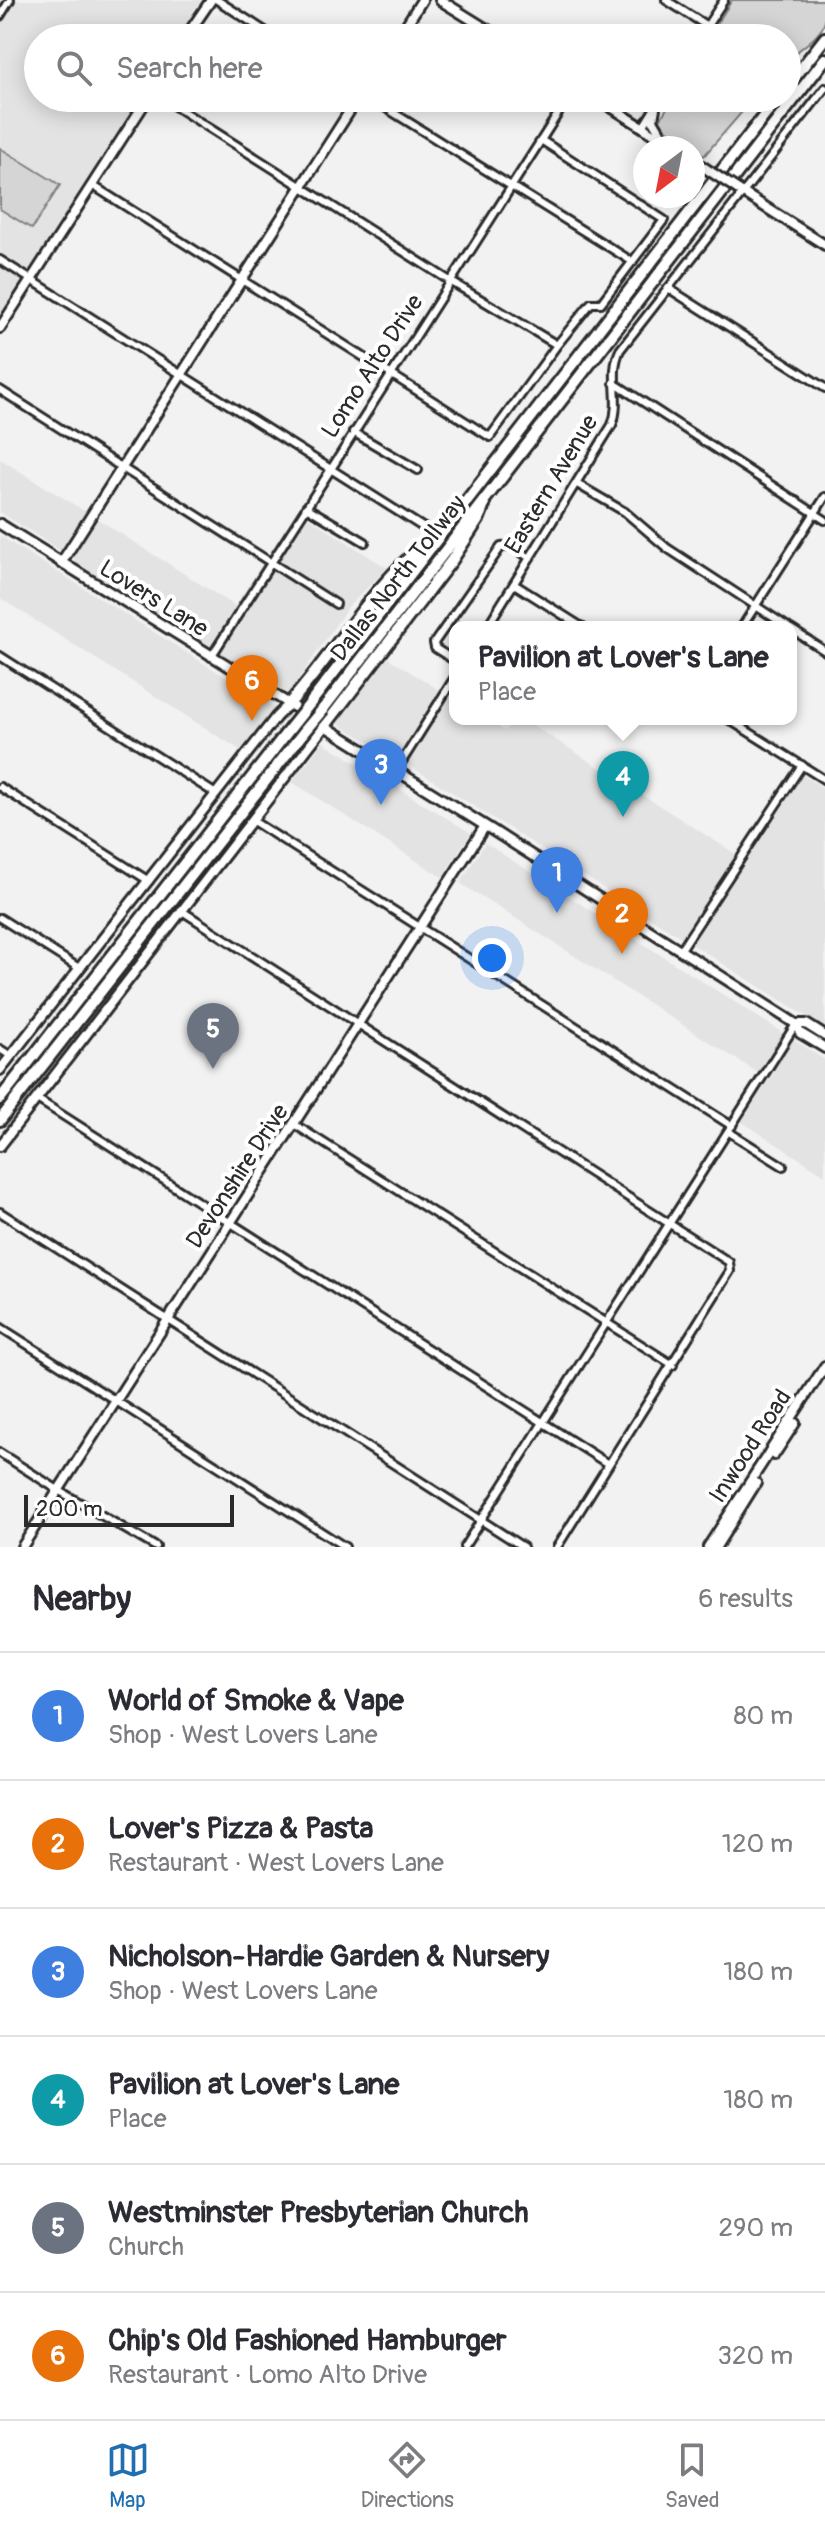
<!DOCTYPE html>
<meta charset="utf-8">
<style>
:root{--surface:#fff;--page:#f7f7f7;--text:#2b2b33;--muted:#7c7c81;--line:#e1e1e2;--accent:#1f6fb2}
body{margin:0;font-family:Pangolin,sans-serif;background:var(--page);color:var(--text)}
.compass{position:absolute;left:633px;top:136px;width:72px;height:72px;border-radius:50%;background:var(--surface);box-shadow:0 4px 20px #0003;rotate:212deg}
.scale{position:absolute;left:24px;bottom:20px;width:210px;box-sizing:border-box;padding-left:8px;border:4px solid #2b2b2b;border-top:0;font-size:22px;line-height:28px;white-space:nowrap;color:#2b2b2b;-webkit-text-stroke:6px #fff;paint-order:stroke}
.you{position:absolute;left:492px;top:958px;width:28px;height:28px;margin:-20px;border:6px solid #fff;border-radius:50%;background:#1a73e8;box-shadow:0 0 0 12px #1a73e833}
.badge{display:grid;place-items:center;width:52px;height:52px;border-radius:50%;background:var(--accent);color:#fff;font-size:26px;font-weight:700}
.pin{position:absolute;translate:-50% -66px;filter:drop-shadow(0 2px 4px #0008)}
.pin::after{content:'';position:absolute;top:42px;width:28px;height:24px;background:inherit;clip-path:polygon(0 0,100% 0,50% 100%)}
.popup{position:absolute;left:449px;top:621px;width:348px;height:104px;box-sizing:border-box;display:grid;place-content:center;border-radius:16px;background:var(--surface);filter:drop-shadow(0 2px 6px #0005);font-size:26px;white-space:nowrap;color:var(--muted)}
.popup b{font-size:30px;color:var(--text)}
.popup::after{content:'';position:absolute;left:50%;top:100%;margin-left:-16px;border:16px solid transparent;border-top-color:var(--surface)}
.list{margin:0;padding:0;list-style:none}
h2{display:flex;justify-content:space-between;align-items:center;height:104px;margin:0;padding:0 32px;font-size:34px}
h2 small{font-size:26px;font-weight:400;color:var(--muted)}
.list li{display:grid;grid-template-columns:52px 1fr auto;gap:24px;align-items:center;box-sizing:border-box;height:128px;padding:0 32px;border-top:2px solid var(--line)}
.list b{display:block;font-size:30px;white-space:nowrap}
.list p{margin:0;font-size:26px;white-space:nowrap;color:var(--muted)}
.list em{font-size:26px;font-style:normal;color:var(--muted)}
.icon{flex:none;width:44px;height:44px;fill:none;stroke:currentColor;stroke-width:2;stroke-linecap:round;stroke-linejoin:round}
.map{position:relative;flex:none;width:825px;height:1547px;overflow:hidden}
.search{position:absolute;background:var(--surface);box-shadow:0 4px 20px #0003;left:24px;right:24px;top:24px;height:88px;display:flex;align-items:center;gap:20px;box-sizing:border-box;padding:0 28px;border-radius:44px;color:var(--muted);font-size:30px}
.sheet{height:872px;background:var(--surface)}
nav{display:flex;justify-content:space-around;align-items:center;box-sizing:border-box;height:112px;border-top:2px solid var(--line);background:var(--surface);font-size:22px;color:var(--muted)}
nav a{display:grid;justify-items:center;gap:4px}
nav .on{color:var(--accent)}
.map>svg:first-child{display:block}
.built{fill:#e3e3e3}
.green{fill:#d5d5d5;stroke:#808080;stroke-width:2}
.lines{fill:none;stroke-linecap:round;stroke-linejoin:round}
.street-casing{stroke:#2b2b2b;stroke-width:12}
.secondary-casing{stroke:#2b2b2b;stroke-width:14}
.highway-casing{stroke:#2b2b2b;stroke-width:16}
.street{stroke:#fff;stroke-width:6}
.secondary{stroke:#fff;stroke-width:8}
.highway{stroke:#fff;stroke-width:10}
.secondary-bridge-casing{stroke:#2b2b2b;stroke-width:14;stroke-linecap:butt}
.highway-bridge-casing{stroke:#2b2b2b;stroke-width:16;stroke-linecap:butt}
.secondary-bridge{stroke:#fff;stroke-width:8}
.highway-bridge{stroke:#fff;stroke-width:10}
.labels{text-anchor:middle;stroke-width:8;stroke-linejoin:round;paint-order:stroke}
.street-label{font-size:24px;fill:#2b2b2b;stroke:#fff}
</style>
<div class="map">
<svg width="825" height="1547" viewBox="0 0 825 1547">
<rect width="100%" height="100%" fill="#f2f2f2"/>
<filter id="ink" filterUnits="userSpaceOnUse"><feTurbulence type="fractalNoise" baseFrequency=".0125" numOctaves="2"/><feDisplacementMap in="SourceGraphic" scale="16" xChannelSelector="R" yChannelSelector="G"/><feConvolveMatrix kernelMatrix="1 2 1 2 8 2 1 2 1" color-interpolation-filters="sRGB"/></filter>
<g filter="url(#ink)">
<path class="built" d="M0,0H201L177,38H38V98H139L0,316Z
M0,459L86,512L61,551L0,512Z
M297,510L387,568L347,608L287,696L184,630L176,631L74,567V552L96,518L235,606Z
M0,536L277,709L240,750L0,598Z
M385,656L439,690L397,758L340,725L338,721Z
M447,695L455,700V719H486L505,731L513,719H523L745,860L801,774L825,789V1028L404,762Z
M323,742L471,833L442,877L292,782Z
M485,843L783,1033L758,1073L460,883Z
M793,1039L825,1060V1175L742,1122Z"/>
<path class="green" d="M732,0H825C825,6 825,15 825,21C821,38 798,48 787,61V38H708Z
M673,98H754L704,156L658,123Z
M0,148L60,185L32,229L0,209Z"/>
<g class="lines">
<defs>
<path id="street" d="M217,0L276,38
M666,0L707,26
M0,16L10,0
M699,38L724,0
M162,98L450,281L557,345
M370,98L633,262
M643,127L661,98
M92,185L490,437L557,345L591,303H601L664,220L541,140
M0,260L424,528
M668,288L825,388
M614,383L825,520
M0,390L336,604
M353,432L418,470
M577,484L625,512L667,548L788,627
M306,507L365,542
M514,584L582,627
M487,627L612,425C622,400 608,375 620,350L825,88
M742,627L825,497
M791,629L825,651
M0,656L216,794
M211,657L568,98
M455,661L435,648L434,643L501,547L512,546L530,558
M728,719L825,780
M396,771L455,677
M0,787L149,881
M253,821L732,1126
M182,911L729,1262L730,1271L557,1547
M0,918L79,968
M680,951L802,765
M0,1049L11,1056
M37,1099L608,1464
M294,1124L673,1365
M729,1132L783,1166
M0,1212L523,1547
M0,1327L345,1547
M0,1453L58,1490L156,1547
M464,1547L796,1024"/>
<path id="secondary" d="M440,0L501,38
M185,38L211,0
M398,38L422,0
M597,98L675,148
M655,108L653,120L663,137
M693,160L711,172
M737,189L825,245
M0,328L148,98
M0,524L492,830L796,1024L800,1033L825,1048
M61,563L358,98
M796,1024H806L825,1036
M0,1070L276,717L288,705
M0,1146L324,727
M774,1455L795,1423
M22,1547L485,826
M708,1547L825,1366
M716,1547L756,1483"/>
<path id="highway" d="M787,87L825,38
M312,701L778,98
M288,705C336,652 372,585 430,540
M323,709L825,59
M324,727L452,560L478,520L484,505
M0,1099L292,726
M0,1120L303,733"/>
</defs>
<use href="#street" class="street-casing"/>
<use href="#secondary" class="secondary-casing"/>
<use href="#highway" class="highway-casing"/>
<use href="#street" class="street"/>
<use href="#secondary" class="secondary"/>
<use href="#highway" class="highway"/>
<defs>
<path id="secondary-bridge" d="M711,172L737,189"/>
<path id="highway-bridge" d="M292,726L312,701
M303,733L323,709"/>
</defs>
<use href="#secondary-bridge" class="secondary-bridge-casing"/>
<use href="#highway-bridge" class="highway-bridge-casing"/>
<use href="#secondary-bridge" class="secondary-bridge"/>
<use href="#highway-bridge" class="highway-bridge"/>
</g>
</g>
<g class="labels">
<g class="street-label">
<text transform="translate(372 366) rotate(-57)" y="8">Lomo Alto Drive</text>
<text transform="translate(551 484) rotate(-59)" y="8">Eastern Avenue</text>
<text transform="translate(398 578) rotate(-52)" y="8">Dallas North Tollway</text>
<text transform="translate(154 598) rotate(32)" y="8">Lovers Lane</text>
<text transform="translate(237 1176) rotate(-57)" y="8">Devonshire Drive</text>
<text transform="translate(750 1446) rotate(-57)" y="8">Inwood Road</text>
</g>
</g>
</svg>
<svg class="compass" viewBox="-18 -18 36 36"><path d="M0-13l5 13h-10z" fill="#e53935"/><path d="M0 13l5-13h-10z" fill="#7c7c81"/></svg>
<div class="scale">200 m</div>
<div class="you"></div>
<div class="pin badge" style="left:557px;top:913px;background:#3f7fe0">1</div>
<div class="pin badge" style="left:622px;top:954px;background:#e8710a">2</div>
<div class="pin badge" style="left:381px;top:805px;background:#3f7fe0">3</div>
<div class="pin badge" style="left:623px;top:817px;background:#0f9aa8">4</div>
<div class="popup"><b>Pavilion at Lover's Lane</b>Place</div>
<div class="pin badge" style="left:213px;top:1069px;background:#6b7280">5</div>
<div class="pin badge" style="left:252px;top:721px;background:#e8710a">6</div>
<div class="search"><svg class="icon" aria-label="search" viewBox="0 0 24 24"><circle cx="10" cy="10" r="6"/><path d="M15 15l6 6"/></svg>Search here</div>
</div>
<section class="sheet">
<h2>Nearby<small>6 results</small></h2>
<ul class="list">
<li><span class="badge" style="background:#3f7fe0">1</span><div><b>World of Smoke &amp; Vape</b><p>Shop · West Lovers Lane</p></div><em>80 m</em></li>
<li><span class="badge" style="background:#e8710a">2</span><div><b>Lover's Pizza &amp; Pasta</b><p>Restaurant · West Lovers Lane</p></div><em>120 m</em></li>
<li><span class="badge" style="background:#3f7fe0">3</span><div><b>Nicholson-Hardie Garden &amp; Nursery</b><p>Shop · West Lovers Lane</p></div><em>180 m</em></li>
<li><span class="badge" style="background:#0f9aa8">4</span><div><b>Pavilion at Lover's Lane</b><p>Place</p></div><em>180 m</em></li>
<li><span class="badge" style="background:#6b7280">5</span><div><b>Westminster Presbyterian Church</b><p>Church</p></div><em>290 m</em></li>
<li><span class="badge" style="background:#e8710a">6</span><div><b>Chip's Old Fashioned Hamburger</b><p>Restaurant · Lomo Alto Drive</p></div><em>320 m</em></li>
</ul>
</section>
<nav>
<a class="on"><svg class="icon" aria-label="map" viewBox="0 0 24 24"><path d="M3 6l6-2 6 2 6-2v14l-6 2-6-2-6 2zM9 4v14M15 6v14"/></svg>Map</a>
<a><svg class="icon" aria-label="directions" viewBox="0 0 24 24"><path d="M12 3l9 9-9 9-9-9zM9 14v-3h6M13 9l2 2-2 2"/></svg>Directions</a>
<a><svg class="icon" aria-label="saved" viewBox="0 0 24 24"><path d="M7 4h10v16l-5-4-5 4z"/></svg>Saved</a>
</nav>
